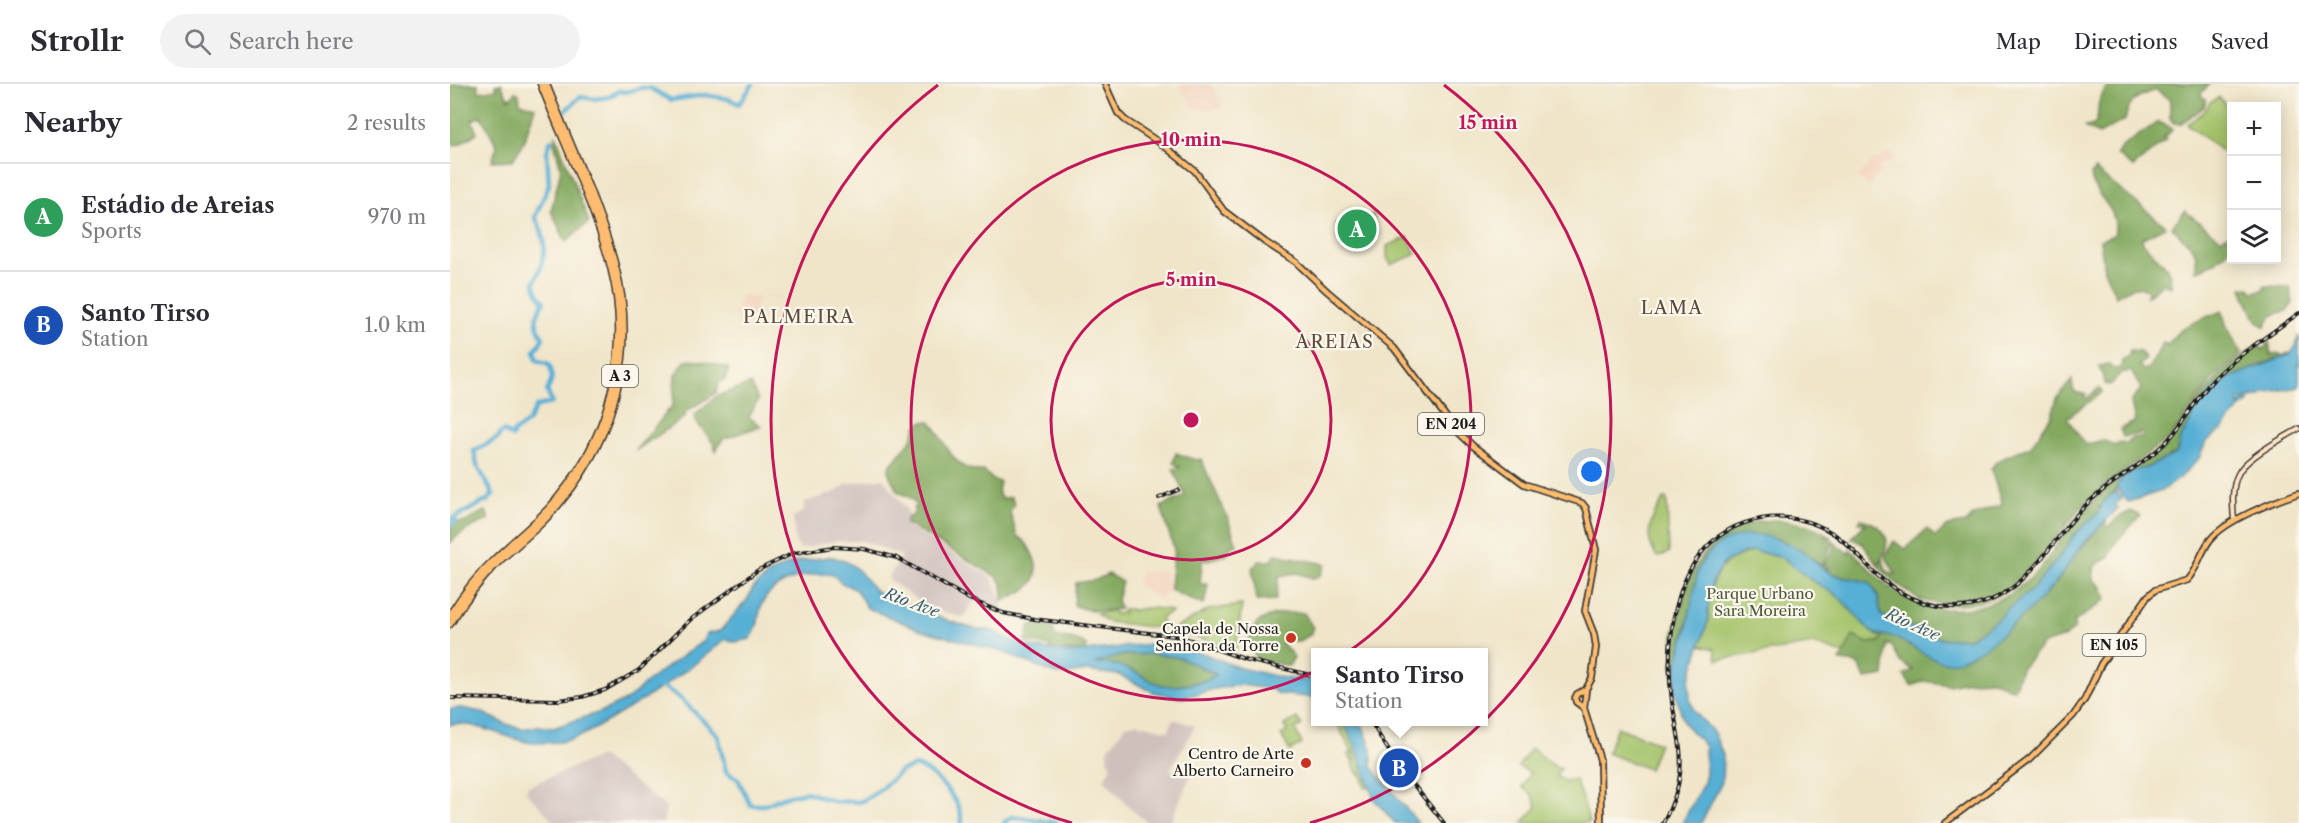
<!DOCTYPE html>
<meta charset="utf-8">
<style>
:root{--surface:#fff;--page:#f2f2f3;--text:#2b2b33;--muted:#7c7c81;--line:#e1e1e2;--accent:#d93025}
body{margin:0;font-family:"Libre Caslon Text",serif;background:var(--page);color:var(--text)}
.controls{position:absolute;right:18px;top:18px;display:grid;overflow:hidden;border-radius:0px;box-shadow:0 3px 15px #0003}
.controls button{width:54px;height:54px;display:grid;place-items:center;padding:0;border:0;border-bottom:2px solid var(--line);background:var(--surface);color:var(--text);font:30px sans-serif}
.you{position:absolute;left:1142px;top:388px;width:21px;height:21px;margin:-15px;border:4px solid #fff;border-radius:50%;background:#1a73e8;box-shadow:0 0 0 9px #1a73e833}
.badge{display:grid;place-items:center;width:39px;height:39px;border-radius:50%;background:var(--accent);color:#fff;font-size:20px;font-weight:700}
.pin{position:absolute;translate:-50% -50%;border:3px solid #fff;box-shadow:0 2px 6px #0006}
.popup{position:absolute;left:861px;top:564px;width:177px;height:78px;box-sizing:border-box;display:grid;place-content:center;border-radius:0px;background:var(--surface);filter:drop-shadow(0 2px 4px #0005);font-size:20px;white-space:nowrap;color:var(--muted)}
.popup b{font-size:22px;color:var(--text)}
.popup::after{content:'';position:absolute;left:50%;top:100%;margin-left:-12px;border:12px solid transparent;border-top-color:var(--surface)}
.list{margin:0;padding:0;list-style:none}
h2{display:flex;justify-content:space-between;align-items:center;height:78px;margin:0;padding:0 24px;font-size:26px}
h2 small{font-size:20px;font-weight:400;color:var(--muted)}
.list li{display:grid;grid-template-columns:39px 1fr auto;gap:18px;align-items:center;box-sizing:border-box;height:108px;padding:0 24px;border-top:2px solid var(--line)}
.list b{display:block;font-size:22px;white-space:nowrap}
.list p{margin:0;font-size:20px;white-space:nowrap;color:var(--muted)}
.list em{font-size:20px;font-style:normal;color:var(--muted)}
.icon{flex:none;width:33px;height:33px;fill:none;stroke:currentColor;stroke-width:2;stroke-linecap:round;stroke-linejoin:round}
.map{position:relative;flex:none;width:1849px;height:739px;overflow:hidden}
header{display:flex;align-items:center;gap:36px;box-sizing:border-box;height:84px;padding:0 30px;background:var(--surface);border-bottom:2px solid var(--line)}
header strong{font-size:28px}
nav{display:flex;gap:33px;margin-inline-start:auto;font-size:21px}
.search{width:420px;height:54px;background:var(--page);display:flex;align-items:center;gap:15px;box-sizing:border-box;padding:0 21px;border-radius:33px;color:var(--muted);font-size:22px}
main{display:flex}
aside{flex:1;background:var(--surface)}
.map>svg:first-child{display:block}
.built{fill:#f3d4bf}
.industrial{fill:#cfc0bb}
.green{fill:#a4c36b;stroke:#607044;stroke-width:1.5}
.forest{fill:#83a95f;stroke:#50623e;stroke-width:1.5}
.water{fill:#57afd4;stroke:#3a6678;stroke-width:1.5;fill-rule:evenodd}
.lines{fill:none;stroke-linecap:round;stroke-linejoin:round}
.river{stroke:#57afd4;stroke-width:4.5}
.secondary-casing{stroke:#3c3a36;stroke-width:7}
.primary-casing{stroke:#3c3a36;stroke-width:8}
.motorway-casing{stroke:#3c3a36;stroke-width:9}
.secondary{stroke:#ffe4c6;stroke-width:4}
.primary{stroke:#febc70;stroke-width:4.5}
.motorway{stroke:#febc70;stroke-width:6}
.rail-casing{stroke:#1c1c1c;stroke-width:4}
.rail{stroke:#fbf7ec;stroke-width:1.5;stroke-dasharray:4.5;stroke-linecap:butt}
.ring{fill:none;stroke:#c2185b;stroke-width:3}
.poi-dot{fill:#c8321e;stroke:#fbf7ec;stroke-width:2}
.labels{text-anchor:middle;stroke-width:4.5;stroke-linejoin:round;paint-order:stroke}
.shield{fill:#fbf7ec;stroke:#5f5e5a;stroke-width:1.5}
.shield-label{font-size:14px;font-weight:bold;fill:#1c1c1c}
.park-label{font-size:15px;fill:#4c5638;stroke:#fbf7ec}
.poi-label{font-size:15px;fill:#1c1c1c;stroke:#fbf7ec;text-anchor:end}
.water-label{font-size:16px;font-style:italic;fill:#375e6f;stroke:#fbf7ec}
.quarter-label{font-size:18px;letter-spacing:1.5px;fill:#5c4a39;stroke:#fbf7ec}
.centre{fill:#c2185b;stroke:#fbf7ec;stroke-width:3}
.ring-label{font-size:18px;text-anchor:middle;font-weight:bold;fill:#c2185b;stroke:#fbf7ec;stroke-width:4.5;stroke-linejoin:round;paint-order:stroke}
</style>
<header>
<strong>Strollr</strong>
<div class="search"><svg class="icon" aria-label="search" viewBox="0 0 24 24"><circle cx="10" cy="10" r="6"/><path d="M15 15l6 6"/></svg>Search here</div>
<nav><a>Map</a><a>Directions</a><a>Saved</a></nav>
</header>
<main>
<aside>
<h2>Nearby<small>2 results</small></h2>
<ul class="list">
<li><span class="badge" style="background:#2e9e5b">A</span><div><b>Estádio de Areias</b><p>Sports</p></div><em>970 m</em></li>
<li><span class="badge" style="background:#1a4fb4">B</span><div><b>Santo Tirso</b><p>Station</p></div><em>1.0 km</em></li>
</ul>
</aside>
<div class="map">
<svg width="1849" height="739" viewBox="0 0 1849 739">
<rect width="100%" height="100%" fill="#fbf7ec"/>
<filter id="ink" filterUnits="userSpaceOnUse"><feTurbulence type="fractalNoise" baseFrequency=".0167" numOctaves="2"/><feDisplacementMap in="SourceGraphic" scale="12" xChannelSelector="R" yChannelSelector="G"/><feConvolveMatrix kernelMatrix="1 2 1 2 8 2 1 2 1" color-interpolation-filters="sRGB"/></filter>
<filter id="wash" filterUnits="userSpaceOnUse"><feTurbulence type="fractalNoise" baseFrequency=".008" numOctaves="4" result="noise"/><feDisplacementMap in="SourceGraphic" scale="24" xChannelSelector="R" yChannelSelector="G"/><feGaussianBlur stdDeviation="1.35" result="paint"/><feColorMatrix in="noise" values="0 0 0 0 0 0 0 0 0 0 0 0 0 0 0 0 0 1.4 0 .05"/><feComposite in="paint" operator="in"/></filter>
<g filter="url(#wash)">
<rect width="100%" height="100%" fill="#f0e5c9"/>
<path class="built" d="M728,0H761L770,14L771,24L753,26L744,24Z
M1441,68L1445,76L1428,84L1432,88L1418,102L1409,95L1408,93L1424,76Z
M291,211L308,214L304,231L284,233Z
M714,487L720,505L710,516L686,500L691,488Z"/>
<path class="industrial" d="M433,394L458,427V443L541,493L552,517L551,526L524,516L514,534L477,523L438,495L452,472L413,457H384L351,465L345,458L343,433L354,427V418L386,408L396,400Z
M723,635L745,642L720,686L741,691L720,739H698L682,726L654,695L662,681L657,673L658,665L676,641L687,639L719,647Z
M151,672L216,723L213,739H105L76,708L78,702Z"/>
<path class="green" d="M1769,13L1781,27V74L1737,40C1745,34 1756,29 1760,18Z
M923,130L928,150L891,160L886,140Z
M958,153L966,170L941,181L937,173V162Z
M1214,415H1217L1219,469L1207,473C1192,451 1201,434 1214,415Z
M1305,467L1333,474L1349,485L1361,496L1388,512L1421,548L1428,552L1433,551L1429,558L1418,559L1396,571L1363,560L1267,576L1265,565L1250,561C1252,553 1255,546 1258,538C1259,534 1258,528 1258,524C1261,491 1271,474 1305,467Z
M792,521L786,566L745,553L719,548L758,526Z
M673,525H681L682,527C692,523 712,523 722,528L712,533L710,544L658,538L647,530L663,526L664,530L673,529Z
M847,634L852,641L845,645L852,660L840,667L831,651L837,648L834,641Z
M886,638H893L906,663L919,702L915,704L910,689L908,690L903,680L906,676L902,677L898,670L902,668L905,675L903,665L901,666Z
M1167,643L1209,659L1199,685L1157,669Z
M1081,664L1107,684H1112L1107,689V693L1115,697L1125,695C1130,711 1137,723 1139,739H1072L1087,723L1082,711L1072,703L1080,688L1068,683Z"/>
<path class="forest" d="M4,0H28L29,8L47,5L45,0H52V3L59,15L66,8L69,10L70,19L85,23L74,58L63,76L42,77L47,62L31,32L22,36L27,49L10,60L0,62V2Z
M1658,0H1760L1751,9L1752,14L1756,15L1754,23L1730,40L1724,39L1720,35V16L1706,6C1686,12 1680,16 1675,36L1649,50L1634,43C1652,43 1646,30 1649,18C1651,12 1655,6 1658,0Z
M1708,38L1718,42L1722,46L1714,54L1716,56L1683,83L1667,71L1673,62Z
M106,52L139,138L116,158L101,127L111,85L104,58Z
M1645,86L1716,142L1691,155C1701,173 1723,179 1721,203L1712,200L1696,213L1699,208C1687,198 1678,205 1666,212L1654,186L1650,156L1664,151C1671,122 1642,114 1641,90Z
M1735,127L1771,155L1781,149V164L1764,179L1745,187C1751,160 1735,161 1722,142Z
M1814,202L1840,203L1843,219L1837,227C1825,229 1819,232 1815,243C1803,236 1797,217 1792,204L1799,203L1803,208L1813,206Z
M1772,227L1777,243L1791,270L1762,295L1721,352L1658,399L1629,426L1572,494L1559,504L1546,512L1528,518L1497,521L1469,516L1441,495L1428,482L1433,475L1436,486L1444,491L1446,490L1435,472L1444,457L1455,465L1477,445L1485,453L1498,442L1516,439L1523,432L1552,421L1541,385L1546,378L1563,369L1580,363L1602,331L1607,314L1622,296L1623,305L1627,309L1636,310L1634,313L1636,315L1649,304L1652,308L1617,334L1635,361L1653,356L1665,362L1671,358L1677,359L1682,354L1693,353V349L1673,353L1670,345L1685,338L1681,318L1691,305L1681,287L1671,289L1661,301L1655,300L1649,282L1660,280L1662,285L1671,284L1672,276L1679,272L1680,267L1690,268L1696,275L1689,282L1694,286L1699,284L1713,259L1718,261C1726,243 1754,234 1772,227Z
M1814,256L1809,261L1813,266L1819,258L1821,271L1830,270L1833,272L1839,268L1841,269L1779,294L1761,308L1747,325L1731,354L1726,370L1672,394L1665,407L1654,417L1652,425L1648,421L1650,427L1624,451L1614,467L1583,505L1555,527L1548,535L1520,554L1491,555L1437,535L1431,531L1428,512L1420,499L1383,490L1352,467L1266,463L1253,476L1230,567L1225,596V608L1222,579L1224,574C1221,556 1226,536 1232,520C1236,509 1237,498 1242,489C1260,452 1302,429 1342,438C1358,441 1371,444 1384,456L1375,451L1374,453L1385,459L1381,462L1373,481L1374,483L1380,485L1375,480L1386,460L1399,470L1400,465C1414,478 1428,495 1443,506C1492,539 1547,528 1587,488C1599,476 1606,460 1616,447C1627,433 1641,420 1653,407C1671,388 1696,379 1715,361C1734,343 1745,319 1762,300C1776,283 1797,270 1814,256Z
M236,276L252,277L279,284L275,296L269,298L266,309L235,328V333L185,367L223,321L225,291Z
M301,300L308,316L299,333L311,342L273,355L266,367L263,359L245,336V330L267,312Z
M480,337C496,355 502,390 534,387L543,396L550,398L548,407L551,415L561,413L564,420L560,428L567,452C577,458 579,463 584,474C594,500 574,507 553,517L552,499L547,493L455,439L458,433H462L465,426L463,424L467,421L461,414L448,408L439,390V383L462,355L466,343L472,338Z
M726,369L745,376L751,375L778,435L787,461L780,463L777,471L752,477L750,500H758L754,521L720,506V502L724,465L711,423L735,412L723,385L730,383L723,379Z
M36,427L39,436C24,441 11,447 0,459V440C6,437 10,439 16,438C23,435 28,429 36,427Z
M1681,427L1690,432L1667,457L1658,474L1645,481L1643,495L1652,503L1657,515L1623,539L1625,544L1615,553L1593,560L1571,585L1564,605L1558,604L1544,596L1518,597L1499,601L1474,597L1461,602L1454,591L1463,586L1450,578L1442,562L1437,560L1434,592L1415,595L1410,582L1401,578L1390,577L1403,552L1418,559L1429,558L1433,551C1449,553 1470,563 1482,574H1513L1545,555L1563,541L1606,499L1628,467L1657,435L1655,441L1659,443L1667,434Z
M1411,435C1437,442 1445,458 1427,480L1413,460L1401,454L1414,441H1417L1409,438Z
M825,470L876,480L870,492L863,494L847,489L829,492L826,516L807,517L802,484L810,477H821Z
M658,490L672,498L667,516L670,525C653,527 640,529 624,521L626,499L646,496Z
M833,529H854L863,544L860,551L847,558L833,553V560L844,573L839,582L807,575L798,558C803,536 813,534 833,529Z
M580,541L603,543L605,553L621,554L636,561V567H599L600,562L576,558Z
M704,570L731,574L767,590L759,596L721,603L704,599L682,586L644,579L673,571Z"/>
<path class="water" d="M1849,252V303L1813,309L1811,312L1789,316V322L1793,317H1799L1798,320L1789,325L1772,346L1756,358L1749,374L1730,394L1711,407L1678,418L1666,403L1672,394L1685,386L1696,384L1726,370L1731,354L1747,325L1766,303L1779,294L1839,271L1846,262Z
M1666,407L1672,415L1665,420L1668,424C1656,437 1638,453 1627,468C1620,478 1614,488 1606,498C1586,522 1532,574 1501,578C1485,581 1460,559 1443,553C1435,550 1429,553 1421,548L1388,512L1361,496L1333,474L1305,467L1293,469L1273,480L1262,498L1258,526V537L1239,597L1240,616L1245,628L1264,649L1273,671L1272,698L1251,739H1232L1254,698L1256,689L1255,662L1234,639L1225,608L1226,584L1237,544L1248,485C1271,443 1312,444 1349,465C1361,472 1370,485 1383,490C1394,494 1408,495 1420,499L1428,512L1431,531L1452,542L1470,544L1491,555L1520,554L1548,535L1555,527L1583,505L1614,467L1624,451L1649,428L1654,417Z
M378,473C392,473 406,482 414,493C418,497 421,504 426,507C444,517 523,549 540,546C553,552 567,560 581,563C594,566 606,565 618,569L709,559L712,563L717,562L752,569L790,584L834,594L865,597V614L829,610L821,605L791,601L764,605L732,614L703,608L669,591L636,587L612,591L603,589L553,568L471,546L417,524L406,506L390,498L384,491C361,487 323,496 312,520C307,532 310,544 300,555L285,558L276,555C239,586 200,613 158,637C147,643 137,650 125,654C112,659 98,659 84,659C62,657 16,634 0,641V625L12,624L31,628L56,640L73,645L88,642L103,644L153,627L178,615L203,593L253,557L256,550L270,547L297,516L303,504L322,488L345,478ZM704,570L731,574L766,590C758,598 751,597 740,600C703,607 703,594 673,583C664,579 654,581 645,579L673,571Z
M893,638H911L922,665V683L968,739H945L924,715L906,663Z"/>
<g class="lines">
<path class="river" d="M116,26L130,13L144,15L159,13L169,7L176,8L191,4H200L221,16L255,11L279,15L289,20L303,0
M0,442L6,437L2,435L38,416L43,410L27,381L24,367L48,354L50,350L54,347L62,353L64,348L78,338L87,322L102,319L97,307C102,297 104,291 99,280L87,276L85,267L93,254C84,237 84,234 94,217L89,212L84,199C96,174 99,157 85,133L99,101L97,67L101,56
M209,600L230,614L268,651L276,688L288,695L300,721H315L333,713L356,708L383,717L410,718L428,707L451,687L465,682C480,685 504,710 509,725C511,729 511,734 512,739
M554,739L561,733H567L607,739"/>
</g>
</g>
<g filter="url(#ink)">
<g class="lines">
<defs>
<path id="secondary" d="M1784,437C1783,422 1781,404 1788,390C1794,375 1834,353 1849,345"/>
<path id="primary" d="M655,0L668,29L675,36L713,61L745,87L774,127L815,158L846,178L877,207L944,264L1006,346L1023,362L1074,400L1132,419L1136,424L1146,466L1135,527L1144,550L1146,563L1142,594L1136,605L1134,624L1150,676L1151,739
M1134,624L1126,618L1125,614L1127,610L1136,605
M1495,739L1580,675L1623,632L1635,615L1651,580L1698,512L1705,506L1737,496C1747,486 1750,469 1760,456C1775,436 1825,417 1849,409"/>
<path id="motorway" d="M0,531C13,510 28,491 46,474C66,454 90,437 108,414C161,351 182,263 161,183C145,122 114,59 91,0
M0,540C14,516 31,495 50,476C71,457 94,439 112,416C165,352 187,263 165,182C149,121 119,59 96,0"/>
</defs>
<use href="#secondary" class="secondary-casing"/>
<use href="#primary" class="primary-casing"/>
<use href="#motorway" class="motorway-casing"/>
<use href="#secondary" class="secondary"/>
<use href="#primary" class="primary"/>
<use href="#motorway" class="motorway"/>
<defs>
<path id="rail" d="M709,414L728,406
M0,614L108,616L132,613L155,606L189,586L240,536L308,486L344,469L384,463L414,465L447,474L519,515L553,529L584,535L732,553L797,576L865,592
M921,638L947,680L994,739
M1213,739C1221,724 1228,708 1230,690C1233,665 1226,642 1222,618C1216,572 1220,511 1249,472C1280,430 1341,422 1384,450C1400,461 1412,476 1425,489C1451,514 1484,527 1520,522C1579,512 1599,456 1638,419C1661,397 1689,383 1712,362C1733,343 1744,316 1763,296C1788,270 1821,250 1849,229"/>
</defs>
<use href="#rail" class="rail-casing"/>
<use href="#rail" class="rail"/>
</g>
</g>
<g class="ring">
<circle cx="741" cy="336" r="140"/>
<circle cx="741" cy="336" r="280"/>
<path d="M622 739A420 420 0 0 1 488 1M994 1A420 420 0 0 1 860 739"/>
</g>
<g class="poi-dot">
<circle cx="841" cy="554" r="6"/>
<circle cx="856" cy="679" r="6"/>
</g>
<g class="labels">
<g class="shield">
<rect x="152" y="281" width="36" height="22" rx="4.5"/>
<rect x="968" y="329" width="66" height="22" rx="4.5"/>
<rect x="1632.5" y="550" width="63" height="22" rx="4.5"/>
</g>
<g class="shield-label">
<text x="170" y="297">A 3</text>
<text x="1001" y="345">EN 204</text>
<text x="1664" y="566">EN 105</text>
</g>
<g class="park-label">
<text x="1310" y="515">Parque Urbano<tspan x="1310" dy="17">Sara Moreira</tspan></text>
</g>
<g class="poi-label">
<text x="829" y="550">Capela de Nossa<tspan x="829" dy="17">Senhora da Torre</tspan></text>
<text x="844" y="675">Centro de Arte<tspan x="844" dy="17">Alberto Carneiro</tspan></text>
</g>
<g class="water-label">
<text transform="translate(462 518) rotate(20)" y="6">Rio Ave</text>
<text transform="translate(1463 540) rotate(24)" y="6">Rio Ave</text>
</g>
<g class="quarter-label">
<text x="1222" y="230">LAMA</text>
<text x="349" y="239">PALMEIRA</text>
<text x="885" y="264">AREIAS</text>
</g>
</g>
<circle cx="741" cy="336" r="9" class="centre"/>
<g class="ring-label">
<text x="1038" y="45">15 min</text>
<text x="741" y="62">10 min</text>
<text x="741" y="202">5 min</text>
</g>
</svg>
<div class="controls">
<button>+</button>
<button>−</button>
<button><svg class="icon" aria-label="layers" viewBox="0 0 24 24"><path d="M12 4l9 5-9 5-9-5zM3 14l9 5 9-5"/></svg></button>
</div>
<div class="you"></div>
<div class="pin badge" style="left:907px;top:145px;background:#2e9e5b">A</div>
<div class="pin badge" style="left:949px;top:684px;background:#1a4fb4">B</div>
<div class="popup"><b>Santo Tirso</b>Station</div>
</div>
</main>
